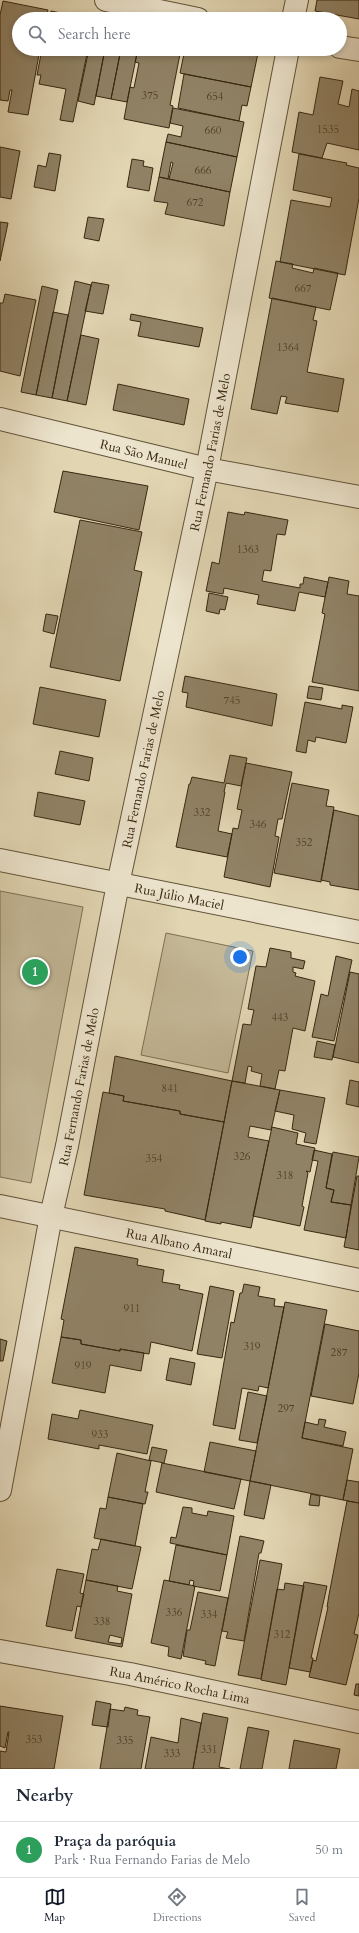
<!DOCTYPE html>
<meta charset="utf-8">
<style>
:root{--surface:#fff;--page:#f2f2f3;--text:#1f2937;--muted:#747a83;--line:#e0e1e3;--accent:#111827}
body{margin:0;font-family:Cardo,serif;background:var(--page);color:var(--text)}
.you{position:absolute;left:240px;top:957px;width:14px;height:14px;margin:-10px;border:3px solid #fff;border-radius:50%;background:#1a73e8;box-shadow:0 0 0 6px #1a73e833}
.badge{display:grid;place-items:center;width:26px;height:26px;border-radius:50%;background:var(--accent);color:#fff;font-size:13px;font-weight:700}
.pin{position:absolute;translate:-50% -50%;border:2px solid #fff;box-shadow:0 1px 4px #0006}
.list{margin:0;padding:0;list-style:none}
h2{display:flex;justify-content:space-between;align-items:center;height:52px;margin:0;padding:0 16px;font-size:17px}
h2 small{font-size:13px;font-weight:400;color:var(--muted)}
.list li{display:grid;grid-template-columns:26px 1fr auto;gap:12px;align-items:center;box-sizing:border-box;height:56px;padding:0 16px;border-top:1px solid var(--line)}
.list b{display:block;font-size:15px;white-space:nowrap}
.list p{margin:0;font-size:13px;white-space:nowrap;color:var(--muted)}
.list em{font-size:13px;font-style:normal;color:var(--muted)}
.icon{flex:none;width:22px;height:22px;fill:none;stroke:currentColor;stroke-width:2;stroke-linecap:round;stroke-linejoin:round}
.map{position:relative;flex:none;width:359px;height:1769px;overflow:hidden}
.search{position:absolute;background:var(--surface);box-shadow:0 2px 6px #0003;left:12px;right:12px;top:12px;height:44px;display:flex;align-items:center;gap:10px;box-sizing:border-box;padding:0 14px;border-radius:22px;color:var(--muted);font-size:15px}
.sheet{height:108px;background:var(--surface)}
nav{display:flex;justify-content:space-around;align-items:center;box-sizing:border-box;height:56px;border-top:1px solid var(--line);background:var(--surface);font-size:11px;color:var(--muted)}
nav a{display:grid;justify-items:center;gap:2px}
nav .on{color:var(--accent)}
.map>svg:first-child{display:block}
.green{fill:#c4b897;stroke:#7e7054}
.building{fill:#908265;stroke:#382811;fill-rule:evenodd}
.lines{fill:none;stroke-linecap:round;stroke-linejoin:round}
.minor-casing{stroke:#625339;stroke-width:24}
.minor{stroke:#ece4cd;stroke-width:22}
.labels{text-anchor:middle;stroke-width:4;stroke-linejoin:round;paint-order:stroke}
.number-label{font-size:11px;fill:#4e3e26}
.street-label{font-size:13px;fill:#382811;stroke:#ece4cd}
</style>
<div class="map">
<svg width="359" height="1769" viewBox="0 0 359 1769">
<rect width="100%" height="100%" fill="#e1d5b2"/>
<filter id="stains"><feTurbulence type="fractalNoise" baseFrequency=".005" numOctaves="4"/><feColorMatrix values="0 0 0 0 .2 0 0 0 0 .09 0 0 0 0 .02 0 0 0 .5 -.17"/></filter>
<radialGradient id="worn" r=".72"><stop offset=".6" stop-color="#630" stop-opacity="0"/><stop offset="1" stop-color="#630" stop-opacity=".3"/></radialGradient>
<path class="green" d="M0,891L83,907L31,1183L0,1177Z
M166,933L253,951L228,1073L141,1055Z"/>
<path class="building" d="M317,0H359V19L315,11Z
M3,1L48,10L46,19H19V49H40L28,115L8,112L12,90H10L8,101L0,100V15Z
M51,11L81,17L92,19H49Z
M42,49H88L73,122L60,120L66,89L39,84L41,75H37Z
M89,49H105L94,105L78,101Z
M105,49H121L111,99L96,96Z
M121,49H138L127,102L111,99Z
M138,49H166L165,51L180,54L170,105L173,106L169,128L124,119L130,87L134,88L139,63L135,62Z
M185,49H238L258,53L251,87L180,73Z
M184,74L251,87L247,106L242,105L239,121L178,108Z
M320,77L343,81L338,104L349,107L352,89L359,91V150L327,143L322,158L292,152L299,112L313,115Z
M173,108L244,122L237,157L166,142L168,134L181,137L183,126L170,123Z
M166,142L237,157L230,192L169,179L173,163L171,162L168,179L159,177Z
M0,147L20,151L11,199L0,197Z
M49,153L61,155L55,191L34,187L38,165L46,167Z
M299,154L347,163L346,165L359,168V198L345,275L280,262L291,200L330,207L332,198L293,190Z
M132,159L144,161L143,166L153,168L149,191L127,187Z
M159,177L230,192L224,226L165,214L168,203L154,201Z
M88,217L104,219L99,241L84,238Z
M0,222L8,223L0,261Z
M276,261L293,264L292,268L313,273L314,268L338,273L330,310L269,298Z
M75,281L91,285L67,401L52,398Z
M92,282L109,285L103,314L85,311Z
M42,286L58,290L36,395L21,392Z
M5,294L36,300L20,376L0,371V303H3Z
M272,298L316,307L313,320L317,321L307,372L344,379L338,412L285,403L287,397L281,396L277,414L251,409Z
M53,312L68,315L52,398L36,395Z
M131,314L203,328L199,347L138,336L141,322L130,320Z
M81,335L99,339L86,405L67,401Z
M118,384L189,399L184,425L113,410Z
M63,471L148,486L139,530L54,512Z
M228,512L244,515L245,512L288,520L285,535L277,534L271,571L264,570L262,581L300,588V584H303L304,577L328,582L325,597L299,592L295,611L257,604L259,595L224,588L223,594L206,591L212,562L219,564Z
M80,520L142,532L134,570L142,572L120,681L50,667Z
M329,577L349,581L347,594L359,596V691L312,682L325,614L322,613Z
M209,593L228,597L225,610L220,609L219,614L206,611Z
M46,614L58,616L54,634L43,631Z
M185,676L277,694L272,726L186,707L188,693L182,692Z
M309,686L323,688L321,700L307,698Z
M40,687L106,700L99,737L33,724Z
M305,702L342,709V705L353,707L346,743L316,737L315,742L308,740L306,753L296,751Z
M60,751L93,758L89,781L55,774Z
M230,755L247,758L241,786L226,783L224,792H225L218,831L232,834L227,857L176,847L189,784H190L192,777L224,783Z
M246,763L292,772L282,819H278L275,836L279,837L270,887L224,877L233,828L238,829L242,810L237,809Z
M292,783L329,790L326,806L334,807L321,882L274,873Z
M38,792L85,801L80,825L34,816Z
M334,810L359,816V890L330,885V882L321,880Z
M270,948L291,952V958L305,961L303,969L293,967V972L296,973L295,976L315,981L305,1031L293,1028L285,1071L279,1070L275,1089L260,1086L262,1074L251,1071L252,1067L248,1066L245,1083L232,1081L243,1024L251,1025L252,1019L254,1010L248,1009L256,966L266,967Z
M336,956L352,960L334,1041L312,1037L321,994L328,996Z
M350,972L359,974V1063L333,1057Z
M317,1041L335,1045L332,1060L314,1057Z
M115,1056L232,1081L224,1122L180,1114V1111L123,1101L124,1096L109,1093Z
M350,1080L359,1082V1107L346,1104Z
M232,1081L280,1090L271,1130L250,1126L248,1137L269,1141L251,1228L221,1222V1224L205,1221Z
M280,1090L325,1098L316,1144L304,1142L306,1133L292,1129L294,1115L275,1111Z
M103,1092L124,1096L123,1101L180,1111V1114L224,1122L205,1220L165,1211V1209L84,1195Z
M272,1127L298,1133L296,1144L315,1148L310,1172L306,1171L308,1173L302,1206L304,1207L300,1226L253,1216Z
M314,1150L332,1154L326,1188L334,1190L331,1202L351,1205L346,1238L304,1230L318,1161L312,1160Z
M333,1152L359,1157L351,1205L331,1202L334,1190L326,1188Z
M357,1176H359V1250L344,1247Z
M75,1247L138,1259L137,1265L164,1270L162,1282L180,1285L179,1289L203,1294L192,1351L151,1342L149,1354L120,1349V1351L81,1344V1340L61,1337L64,1320L61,1319Z
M244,1284L260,1287L258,1296L275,1299L274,1306L284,1307L268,1388L259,1386L258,1391L242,1388L235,1429L213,1425L231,1322L234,1323L240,1293H242Z
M210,1286L234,1291L222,1358L197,1354Z
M285,1302L327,1310L302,1438L353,1449L343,1500L250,1481Z
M325,1324L359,1331V1373L353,1404L311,1396Z
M61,1337L81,1340V1344L120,1351V1349L144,1353L141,1371L110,1365L105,1393L52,1383Z
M0,1339L7,1341L3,1361H0Z
M170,1358L195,1363L191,1385L166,1380Z
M248,1392L267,1396L257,1443L239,1440Z
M80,1410L153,1425L147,1454L99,1445V1449L48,1439L52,1414L78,1419Z
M319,1419L326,1420L324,1427L346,1432L343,1446L302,1438L305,1422L318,1425Z
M210,1442L256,1451L250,1481L204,1472Z
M152,1447L167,1450L164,1463L149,1460Z
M117,1453L151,1461L145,1492H148L145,1504L108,1497Z
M162,1463L241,1479L234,1509L156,1492Z
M347,1480L359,1482V1503L343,1500Z
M250,1481L271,1485L264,1519L244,1515Z
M311,1494L320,1496L319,1506L309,1505Z
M108,1497L143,1504L135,1546L94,1538L100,1508L106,1509Z
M347,1501L359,1503V1613L354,1634L358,1635L346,1685L309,1677L313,1660L316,1661L328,1607H327L329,1595Z
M183,1507L192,1508V1513L207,1516L208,1511L234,1516L227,1555L170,1543L171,1537L176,1538Z
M240,1536L264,1541L261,1553H259L244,1641L226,1638L228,1632L222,1631Z
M101,1539L141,1547L132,1589L86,1580L92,1549L98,1550Z
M176,1545L227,1555L220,1591L193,1586L194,1581L190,1580L189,1585L169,1581Z
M260,1560L282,1564L261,1679L238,1675Z
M57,1569L84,1574L80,1593L84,1594L81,1607L77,1606L72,1631L46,1626Z
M86,1580L118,1586L117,1591L132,1594L122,1647L75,1638ZM110,1635L122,1638L121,1644L108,1642Z
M164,1580L195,1586L181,1659L168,1656L169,1647L151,1643Z
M304,1582L327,1586L311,1658H313L310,1672L289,1668Z
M285,1583L304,1586L286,1685L261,1680L277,1589L284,1590Z
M198,1592L228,1598L215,1666L205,1664L206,1661L183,1656L187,1630H190Z
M356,1684H359V1696L354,1695Z
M96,1701L111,1704L108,1727L92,1725Z
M0,1706L63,1716L54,1769H0V1751L6,1752L9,1732H8L5,1748L0,1746Z
M125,1707L138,1710L137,1715L150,1717L141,1769H100L110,1709L124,1711Z
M203,1713L228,1718L219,1767L230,1769H193Z
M181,1718L201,1723L193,1769H145L151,1737L178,1743Z
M248,1727L269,1731L262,1769H240Z
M294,1740L340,1749L336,1769H289Z"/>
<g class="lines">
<defs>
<g id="minor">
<path d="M106,0L198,19"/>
<path d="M293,19L297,0"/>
<path d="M340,47L359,50"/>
<path id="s1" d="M0,419L207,469L359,497"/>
<path id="s2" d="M0,860L359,932"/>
<path id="s3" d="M0,1206L359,1280"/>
<path id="s4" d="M0,1490L51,1216L67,1146L118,884L207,469L288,49"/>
<path id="s5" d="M0,1651L130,1674L359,1722"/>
</g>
</defs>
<use href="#minor" class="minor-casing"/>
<use href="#minor" class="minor"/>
</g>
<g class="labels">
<g class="number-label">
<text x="150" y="99">375</text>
<text x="215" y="100">654</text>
<text x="328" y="133">1535</text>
<text x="213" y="134">660</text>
<text x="203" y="174">666</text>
<text x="195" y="206">672</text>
<text x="303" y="292">667</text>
<text x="288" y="351">1364</text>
<text x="248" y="553">1363</text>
<text x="232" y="704">745</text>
<text x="202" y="816">332</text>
<text x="258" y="828">346</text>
<text x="304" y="846">352</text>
<text x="280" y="1021">443</text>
<text x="170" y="1092">841</text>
<text x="242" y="1160">326</text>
<text x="154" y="1162">354</text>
<text x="285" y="1179">318</text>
<text x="132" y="1312">911</text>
<text x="252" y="1350">319</text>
<text x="339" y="1356">287</text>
<text x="83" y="1369">919</text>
<text x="286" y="1412">297</text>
<text x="100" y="1438">933</text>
<text x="174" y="1616">336</text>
<text x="209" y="1618">334</text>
<text x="102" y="1625">338</text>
<text x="282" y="1638">312</text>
<text x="34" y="1743">353</text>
<text x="125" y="1744">335</text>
<text x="209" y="1753">331</text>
<text x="172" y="1757">333</text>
</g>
<g class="street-label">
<text dy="5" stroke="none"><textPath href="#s4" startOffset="1059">Rua Fernando Farias de Melo</textPath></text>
<text dy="5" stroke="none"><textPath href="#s1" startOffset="148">Rua São Manuel</textPath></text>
<text dy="5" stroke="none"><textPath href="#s4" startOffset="735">Rua Fernando Farias de Melo</textPath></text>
<text dy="5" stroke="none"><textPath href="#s2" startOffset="183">Rua Júlio Maciel</textPath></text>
<text dy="5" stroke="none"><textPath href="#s4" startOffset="411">Rua Fernando Farias de Melo</textPath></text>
<text dy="5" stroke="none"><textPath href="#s3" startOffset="183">Rua Albano Amaral</textPath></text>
<text dy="5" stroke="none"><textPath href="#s5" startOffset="183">Rua Américo Rocha Lima</textPath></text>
</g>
</g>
<rect width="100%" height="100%" filter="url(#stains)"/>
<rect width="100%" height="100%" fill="url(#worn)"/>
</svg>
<div class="you"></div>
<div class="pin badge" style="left:35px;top:972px;background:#2e9e5b">1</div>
<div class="search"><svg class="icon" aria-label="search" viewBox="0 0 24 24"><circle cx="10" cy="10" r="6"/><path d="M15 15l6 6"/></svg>Search here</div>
</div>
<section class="sheet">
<h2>Nearby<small></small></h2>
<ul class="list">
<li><span class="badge" style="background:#2e9e5b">1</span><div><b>Praça da paróquia</b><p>Park · Rua Fernando Farias de Melo</p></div><em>50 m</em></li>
</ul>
</section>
<nav>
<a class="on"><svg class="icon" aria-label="map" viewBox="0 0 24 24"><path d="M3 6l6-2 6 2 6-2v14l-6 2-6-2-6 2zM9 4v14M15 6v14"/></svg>Map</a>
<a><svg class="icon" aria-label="directions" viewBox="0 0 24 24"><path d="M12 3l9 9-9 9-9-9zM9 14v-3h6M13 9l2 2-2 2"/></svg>Directions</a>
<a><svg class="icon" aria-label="saved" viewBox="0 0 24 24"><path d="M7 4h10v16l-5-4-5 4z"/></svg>Saved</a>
</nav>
